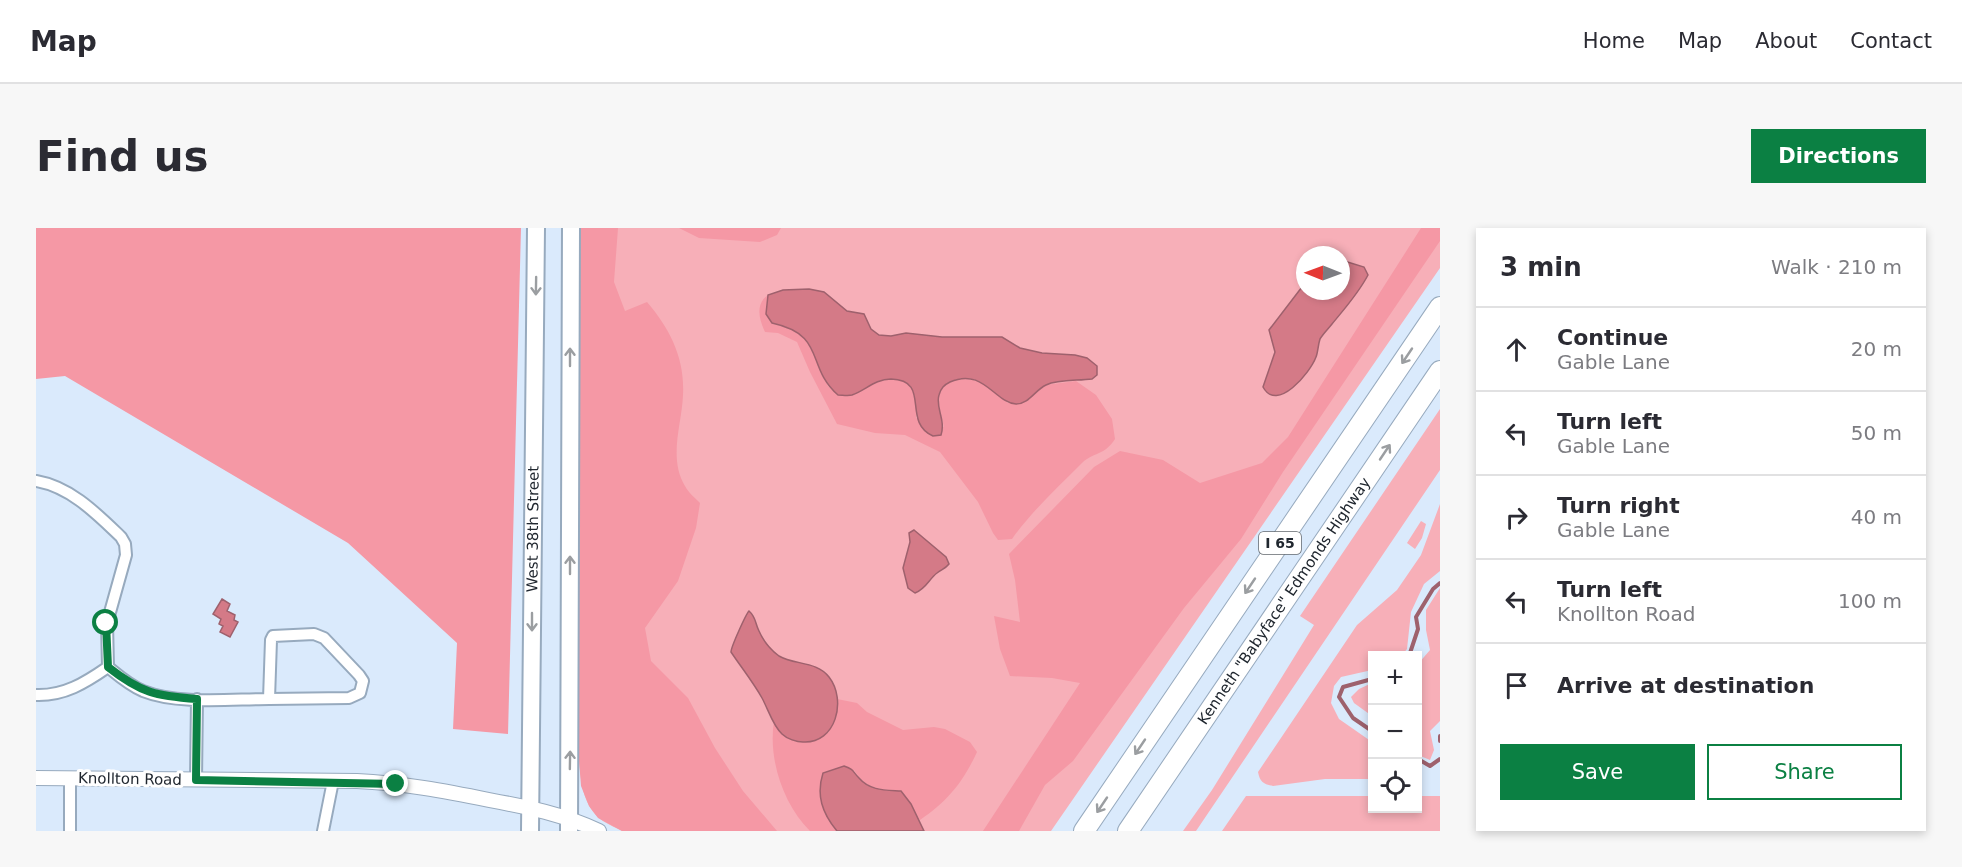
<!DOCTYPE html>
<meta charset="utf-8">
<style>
:root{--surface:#fff;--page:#f7f7f7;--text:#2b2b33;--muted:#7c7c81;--line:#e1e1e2;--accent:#0b8043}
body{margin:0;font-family:"DejaVu Sans",sans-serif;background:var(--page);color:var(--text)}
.controls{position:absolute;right:18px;bottom:18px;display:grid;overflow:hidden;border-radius:0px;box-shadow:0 3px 9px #0003}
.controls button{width:54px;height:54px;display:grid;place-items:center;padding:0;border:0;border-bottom:2px solid var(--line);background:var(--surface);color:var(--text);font:30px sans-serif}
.compass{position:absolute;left:1260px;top:18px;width:54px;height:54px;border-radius:50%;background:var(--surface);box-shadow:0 3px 9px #0003;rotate:271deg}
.stop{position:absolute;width:18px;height:18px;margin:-14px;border:4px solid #0b8043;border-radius:50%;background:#fff}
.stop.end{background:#0b8043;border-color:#fff;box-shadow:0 2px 6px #0008}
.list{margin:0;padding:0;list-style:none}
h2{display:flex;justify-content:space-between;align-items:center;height:78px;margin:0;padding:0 24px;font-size:26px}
h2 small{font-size:20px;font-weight:400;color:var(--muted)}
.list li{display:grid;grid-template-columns:39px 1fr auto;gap:18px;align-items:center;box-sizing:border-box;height:84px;padding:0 24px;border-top:2px solid var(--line)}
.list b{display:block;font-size:22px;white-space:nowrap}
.list p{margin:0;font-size:20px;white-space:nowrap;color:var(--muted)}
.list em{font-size:20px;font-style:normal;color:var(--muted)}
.actions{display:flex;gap:12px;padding:18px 24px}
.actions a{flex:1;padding:14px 0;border:2px solid var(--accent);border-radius:0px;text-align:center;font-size:21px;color:var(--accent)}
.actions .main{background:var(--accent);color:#fff}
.icon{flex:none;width:33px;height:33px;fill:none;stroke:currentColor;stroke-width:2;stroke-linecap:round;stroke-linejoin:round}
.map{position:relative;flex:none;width:1404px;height:603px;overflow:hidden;border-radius:0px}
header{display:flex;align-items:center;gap:36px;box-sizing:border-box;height:84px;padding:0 30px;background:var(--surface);border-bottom:2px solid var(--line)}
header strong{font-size:28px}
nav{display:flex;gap:33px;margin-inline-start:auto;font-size:21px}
.intro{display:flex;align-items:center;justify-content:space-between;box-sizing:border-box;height:144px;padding:0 36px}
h1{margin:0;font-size:42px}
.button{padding:15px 27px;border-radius:0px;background:var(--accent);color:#fff;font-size:21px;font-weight:700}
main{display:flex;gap:36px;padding:0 36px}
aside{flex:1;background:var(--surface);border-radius:0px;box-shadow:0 3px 9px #0003}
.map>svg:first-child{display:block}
.green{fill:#f7afb8;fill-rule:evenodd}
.forest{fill:#f598a5}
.water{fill:#d47a87;stroke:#9e616d;stroke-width:1.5}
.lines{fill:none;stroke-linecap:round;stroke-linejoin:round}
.stream{stroke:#9e616d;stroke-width:4}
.minor-casing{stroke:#97aabe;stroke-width:14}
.tertiary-casing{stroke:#97aabe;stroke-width:16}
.primary-casing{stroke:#97aabe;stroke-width:20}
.motorway-casing{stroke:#97aabe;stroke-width:22}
.minor{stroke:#fff;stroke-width:10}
.tertiary{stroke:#fff;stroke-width:14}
.primary{stroke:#fff;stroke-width:16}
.motorway{stroke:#fff;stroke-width:20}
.oneway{stroke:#9b9ea1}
.route{stroke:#0b8043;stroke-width:8}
.labels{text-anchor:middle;stroke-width:6;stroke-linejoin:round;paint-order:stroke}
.shield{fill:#fff;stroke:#63686d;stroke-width:1.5}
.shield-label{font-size:14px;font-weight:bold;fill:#20272f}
.street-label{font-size:15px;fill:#20272f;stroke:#fff}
</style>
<header>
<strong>Map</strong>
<nav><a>Home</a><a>Map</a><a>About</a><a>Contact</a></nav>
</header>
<div class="intro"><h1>Find us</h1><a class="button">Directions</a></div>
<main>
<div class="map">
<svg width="1404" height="603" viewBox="0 0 1404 603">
<rect width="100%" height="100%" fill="#daeafc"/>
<path class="green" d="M544,0H1404V40L1015,603H586C579,599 568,595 562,589C546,574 545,552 543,532L542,64ZM1269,27H1305V63H1269Z
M1404,181V242L1160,603H1147L1176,562L1278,397L1264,388Z
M1404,276V343L1388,356L1375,384L1371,421L1366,427L1336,428V442L1305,449L1298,458L1295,475L1303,491L1336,514V551H1289L1237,558C1227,556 1224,554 1222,544L1321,397L1361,362L1385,327Z
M1385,293L1390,296L1386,310L1379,321L1371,315Z
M1404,360V493L1394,503L1398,522L1394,532L1382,527V436L1394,422L1390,402V382Z
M1336,455V488L1318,475L1315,469L1323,461Z
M1210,568H1336V580H1382V568H1404V603H1186Z"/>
<path class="forest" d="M0,0H485L472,506L417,501L421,415L312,315L29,148L0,151Z
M544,0H582L578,54L589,83L611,74C634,101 649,130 647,167C646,196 632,230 649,258C652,264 659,270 664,275L660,300L642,353L609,400L615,433L652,470L679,520L707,563L741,603H586L562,590L553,578L545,558L543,532L542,64Z
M643,0H745L741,7L724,14L663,10Z
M1385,0H1404V13L1247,244L1205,311L1148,380L1037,533L1009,557L983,603H947L1044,455L1016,450L974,448L964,421L958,388L984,394L979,352L973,326L1058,239L1084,223L1127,232L1164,255L1226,235L1252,209Z
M732,67L730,86L736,95L758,101L768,108L775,120L792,158L802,167C819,162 866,138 877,162C881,170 880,181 880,190L908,199C906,190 900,175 903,167C904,160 908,157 914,154C936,144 957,160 972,175L994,170L1009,157L1040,153L1060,167L1076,191L1079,211C1068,228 1057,224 1046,235C1023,258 995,284 976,311L962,312L957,305L942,274L904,224L869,207L839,205L801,196L774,144L761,114L742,105L729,104C723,91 719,76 732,67Z
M801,471L821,475L831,484L867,502L898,499L909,501L934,514L941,524C927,554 912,573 884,592L865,563C844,561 830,562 818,542L795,596L801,603H774C747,576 732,531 738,493L746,506L792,505L800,489Z"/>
<path class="water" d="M1305,32L1328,39L1332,47C1322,66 1309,80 1296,96C1292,101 1287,106 1284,111C1282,117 1282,124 1280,129C1274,145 1241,185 1227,159L1239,124L1233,102L1269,55V63H1305Z
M773,61L788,64L811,83L828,86L835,101L843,107L855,108L870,105L906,109H966L984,120L1006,125L1039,127L1051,130L1061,138V147L1056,151C1041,153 1023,151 1010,157C999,162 993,176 980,176C959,175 947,139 914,154C908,157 905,160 903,167C899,179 910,192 905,207L897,208C865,194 896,152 855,151C839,151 830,162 816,167C812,168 806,167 802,167C769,138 791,107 736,95L730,86L732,67L747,62Z
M878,302L910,329L913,336C909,341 906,341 901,345C893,351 890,361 879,365L872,360L867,340L874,314L873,305Z
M186,371L194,376L191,383L199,387L198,392L202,394L194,409L184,404L187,398L183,396L185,391L177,386Z
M713,383C720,389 719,395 723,403C727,412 735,422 743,428C758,437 781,433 793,449C811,472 800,516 767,514C761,514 751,511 746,506C737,498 732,481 726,470C717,454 705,439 695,424C695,419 710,386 713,383Z
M808,538C819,542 816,543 823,550C834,563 850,562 865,563L875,576L888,603H801C786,585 780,567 787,545Z"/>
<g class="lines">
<path class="stream" d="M1373,428L1382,401L1380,389L1397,361L1404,355
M1336,451L1307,459L1303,469L1317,490L1336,503
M1404,508V513
M1382,531L1394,538L1404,531"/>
<defs>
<path id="minor" d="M0,253C35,259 61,286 85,309L89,316L90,327L71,395L72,439
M278,406L288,410L323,447L327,453L324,465L313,470L233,471L235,412L237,408Z
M72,439C83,448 93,457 107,463C142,477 195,471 233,471
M0,467C28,468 49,455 72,439
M34,550V603
M160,552L161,471
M287,603L297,553"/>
<path id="tertiary" d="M0,550L321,553C366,555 409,563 453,572C491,579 527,586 563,603"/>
<g id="primary">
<path id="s1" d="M494,603L500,0"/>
<path d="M533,603L535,0"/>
</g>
<g id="motorway">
<path d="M1048,603L1404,79"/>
<path id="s2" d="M1092,603L1404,143"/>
</g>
</defs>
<use href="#minor" class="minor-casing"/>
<use href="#tertiary" class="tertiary-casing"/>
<use href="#primary" class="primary-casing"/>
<use href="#motorway" class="motorway-casing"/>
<use href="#minor" class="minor"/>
<use href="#tertiary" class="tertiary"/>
<use href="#primary" class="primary"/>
<use href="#motorway" class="motorway"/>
</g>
<defs><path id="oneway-shaft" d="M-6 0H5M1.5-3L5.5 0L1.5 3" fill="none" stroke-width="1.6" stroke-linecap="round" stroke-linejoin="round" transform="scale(1.5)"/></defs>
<g class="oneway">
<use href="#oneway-shaft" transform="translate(500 58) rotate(91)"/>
<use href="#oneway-shaft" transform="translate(1371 128) rotate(124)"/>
<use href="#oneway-shaft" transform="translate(534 129) rotate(-90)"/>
<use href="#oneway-shaft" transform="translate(1349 224) rotate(-56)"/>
<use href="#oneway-shaft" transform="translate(534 337) rotate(-90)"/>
<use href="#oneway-shaft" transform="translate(1214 358) rotate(124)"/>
<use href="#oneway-shaft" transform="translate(496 394) rotate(90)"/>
<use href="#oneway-shaft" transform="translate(1104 519) rotate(124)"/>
<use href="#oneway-shaft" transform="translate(534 532) rotate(-89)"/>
<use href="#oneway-shaft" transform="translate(1066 577) rotate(124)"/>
</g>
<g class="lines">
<path class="route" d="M70,395L72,439C105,465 120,468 161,471L160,552L360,556"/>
</g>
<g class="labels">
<rect class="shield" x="1223" y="304" width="42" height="22" rx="4.5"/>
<g class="shield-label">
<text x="1244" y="320">I 65</text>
</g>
<g class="street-label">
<text dy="5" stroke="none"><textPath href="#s1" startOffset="302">West 38th Street</textPath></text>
<text dy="5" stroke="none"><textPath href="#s2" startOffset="278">Kenneth "Babyface" Edmonds Highway</textPath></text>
<text transform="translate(94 551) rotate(1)" y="5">Knollton Road</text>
</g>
</g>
</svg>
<div class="controls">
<button>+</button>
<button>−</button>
<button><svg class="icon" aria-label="locate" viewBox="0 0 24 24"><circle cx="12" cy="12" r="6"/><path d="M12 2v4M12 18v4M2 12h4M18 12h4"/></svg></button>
</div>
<svg class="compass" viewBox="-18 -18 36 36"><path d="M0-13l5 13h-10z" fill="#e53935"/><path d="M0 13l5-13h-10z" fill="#7c7c81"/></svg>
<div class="stop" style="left:70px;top:395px"></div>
<div class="stop end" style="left:360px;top:556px"></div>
</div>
<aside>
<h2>3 min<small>Walk · 210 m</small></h2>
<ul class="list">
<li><svg class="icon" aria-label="ahead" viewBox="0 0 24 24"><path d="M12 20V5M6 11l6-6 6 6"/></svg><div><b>Continue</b><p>Gable Lane</p></div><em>20 m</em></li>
<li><svg class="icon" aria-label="left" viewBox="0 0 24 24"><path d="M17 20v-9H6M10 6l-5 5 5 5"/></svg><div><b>Turn left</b><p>Gable Lane</p></div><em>50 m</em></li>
<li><svg class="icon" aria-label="right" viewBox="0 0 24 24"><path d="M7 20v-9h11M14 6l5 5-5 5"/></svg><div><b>Turn right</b><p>Gable Lane</p></div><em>40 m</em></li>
<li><svg class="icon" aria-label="left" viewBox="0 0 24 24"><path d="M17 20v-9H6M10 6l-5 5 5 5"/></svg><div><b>Turn left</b><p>Knollton Road</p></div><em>100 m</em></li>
<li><svg class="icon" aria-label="arrive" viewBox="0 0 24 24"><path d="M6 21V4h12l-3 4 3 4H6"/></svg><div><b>Arrive at destination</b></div></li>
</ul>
<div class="actions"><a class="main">Save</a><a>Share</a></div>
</aside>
</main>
